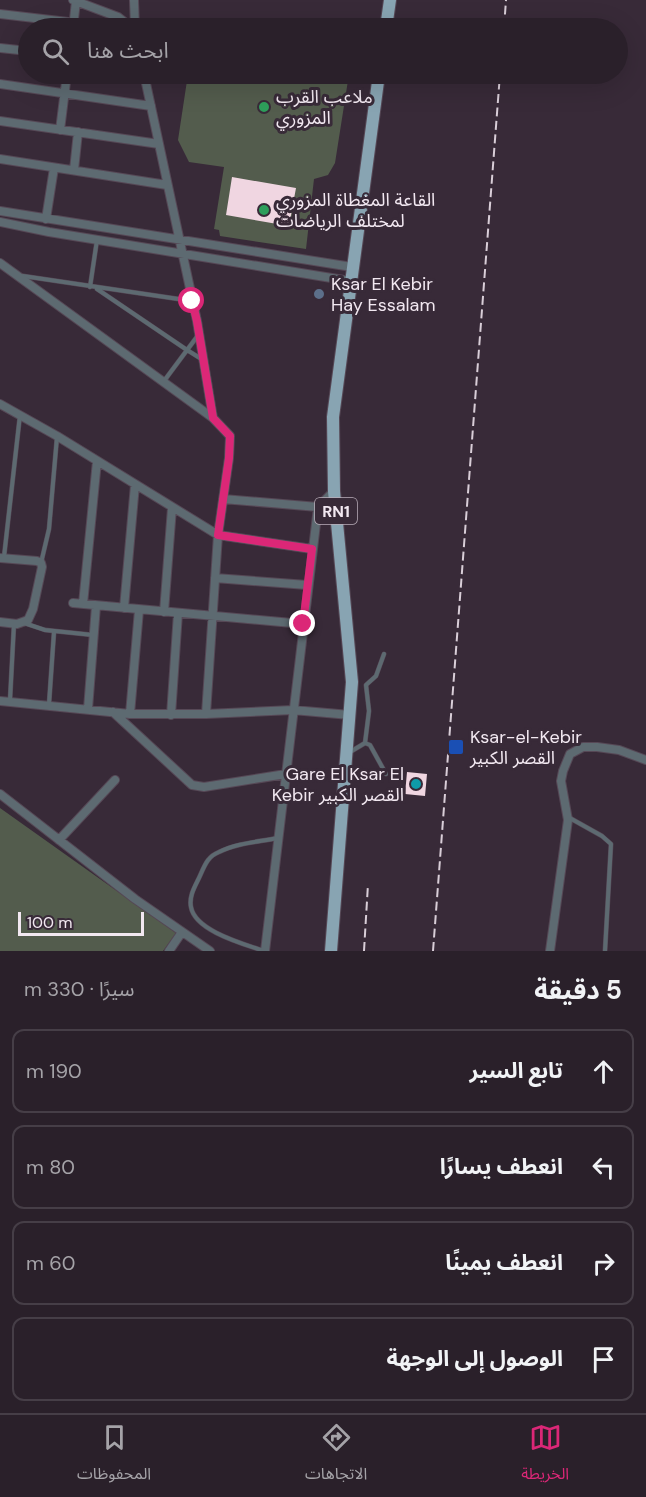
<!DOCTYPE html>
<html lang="ar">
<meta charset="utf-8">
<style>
:root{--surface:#2a202a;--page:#362d36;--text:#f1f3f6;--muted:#a5a3a8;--line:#463e47;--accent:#db2777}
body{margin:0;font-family:"DM Sans","Noto Sans Arabic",sans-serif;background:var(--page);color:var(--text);direction:rtl}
.scale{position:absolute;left:18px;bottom:15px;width:126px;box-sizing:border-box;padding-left:6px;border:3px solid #f2e8f1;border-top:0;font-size:16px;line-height:21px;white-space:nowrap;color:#f2e8f1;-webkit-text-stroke:4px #382a38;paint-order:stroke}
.stop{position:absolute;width:18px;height:18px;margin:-14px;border:4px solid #db2777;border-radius:50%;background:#fff}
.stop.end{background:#db2777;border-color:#fff;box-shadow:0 2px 6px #0008}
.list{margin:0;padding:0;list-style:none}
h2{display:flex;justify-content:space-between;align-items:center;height:78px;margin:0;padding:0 24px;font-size:26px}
h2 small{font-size:20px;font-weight:400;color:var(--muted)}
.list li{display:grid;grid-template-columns:39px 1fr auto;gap:18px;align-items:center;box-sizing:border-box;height:84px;margin:0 12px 12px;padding:0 12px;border:2px solid var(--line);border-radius:12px}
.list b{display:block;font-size:22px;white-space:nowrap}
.list em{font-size:20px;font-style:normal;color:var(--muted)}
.icon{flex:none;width:33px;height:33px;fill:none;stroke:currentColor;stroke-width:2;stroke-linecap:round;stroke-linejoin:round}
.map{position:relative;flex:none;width:646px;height:951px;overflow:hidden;direction:ltr}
.search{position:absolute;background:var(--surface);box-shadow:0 6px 24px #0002;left:18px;right:18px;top:18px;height:66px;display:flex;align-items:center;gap:15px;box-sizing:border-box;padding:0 21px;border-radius:33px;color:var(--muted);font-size:22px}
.sheet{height:462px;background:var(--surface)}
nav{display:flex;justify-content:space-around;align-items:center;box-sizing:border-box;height:84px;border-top:2px solid var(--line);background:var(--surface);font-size:16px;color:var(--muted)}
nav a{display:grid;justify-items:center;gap:3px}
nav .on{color:var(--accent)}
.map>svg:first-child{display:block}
.green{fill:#535c4d}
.building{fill:#f0d6e1}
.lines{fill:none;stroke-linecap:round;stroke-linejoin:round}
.service-casing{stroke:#564856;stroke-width:5}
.minor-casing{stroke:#564856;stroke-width:10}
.primary-casing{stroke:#564856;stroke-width:14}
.service{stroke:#5d6a71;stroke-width:4}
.minor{stroke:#5d6a71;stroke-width:8}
.primary{stroke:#88a4b2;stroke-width:12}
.rail{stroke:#d9ced8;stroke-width:2;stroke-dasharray:9 4.5;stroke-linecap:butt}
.route{stroke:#db2777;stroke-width:8}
.leisure-dot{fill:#2e9e5b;stroke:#382a38;stroke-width:2}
.service-dot{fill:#5c6f8a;stroke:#382a38;stroke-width:2}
.transit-dot{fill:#1a4fb4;stroke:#382a38;stroke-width:2}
.culture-dot{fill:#0f9aa8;stroke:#382a38;stroke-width:2}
.labels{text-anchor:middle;stroke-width:6;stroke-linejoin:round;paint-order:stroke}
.shield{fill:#382a38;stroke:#baafba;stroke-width:1.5}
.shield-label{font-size:16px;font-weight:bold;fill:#f2e8f1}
.poi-label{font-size:18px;fill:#f2e8f1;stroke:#382a38;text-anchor:start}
</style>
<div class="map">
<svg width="646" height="951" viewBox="0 0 646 951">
<rect width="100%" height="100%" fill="#382a38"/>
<path class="green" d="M188,74H349L335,163L328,175L314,179L306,249L220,236L219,230L214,229L224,167L189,162L178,140Z
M0,808L176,933L163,951H0Z"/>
<path class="building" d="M232,177L296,188L289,226L226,215Z
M407,772L427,774L425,796L405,794Z"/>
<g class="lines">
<defs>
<path id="service" d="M23,276L192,301
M90,287L97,240
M97,289L187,350L203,360
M164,381L199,334
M4,557L20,415
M41,563L49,529L57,437
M24,623L45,630L93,635
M384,654L376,676L366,685L369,711L365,743L370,745L386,774
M10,700L14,624
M49,704L54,632
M350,752L365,743
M568,817L602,836L611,844L605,951
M264,951C244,944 195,931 191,907C189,897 194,888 198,880C204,868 206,857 219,852C237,843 258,842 278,838"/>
<path id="minor" d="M73,0L118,17L132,28
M134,0L135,28
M0,14L119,28
M73,28L76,1
M0,48L28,51
M144,74L197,321L213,418
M0,84L151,106
M0,121L159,144
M60,130L67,74
M0,159L167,185
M74,170L78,132
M0,211L352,267
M46,219L54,168
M0,222L49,232L350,281
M0,263L213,418L230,436L229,458L218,535L206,714
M0,404L57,436L218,535L312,549
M223,499L318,507L334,491
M0,558L37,561L41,563L42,567L33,609L28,620L17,624L0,622
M215,578L307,585
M73,603L303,624
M83,604L97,461
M124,608L135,485
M164,612L172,508
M0,701L130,714H206L293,710L350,715
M88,709L96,606
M113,712L192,785L204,787L286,774
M130,714L139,610
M171,715L178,613
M0,794L135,899L210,951
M59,840L115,780
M169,951L182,932
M265,951L318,507
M550,951L568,820L561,781L563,771L570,754L583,747H597L619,750L646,760"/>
<path id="primary" d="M386,28L390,0
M331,951L352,682L334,491L333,417L379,74"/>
</defs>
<use href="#service" class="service-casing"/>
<use href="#minor" class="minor-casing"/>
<use href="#primary" class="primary-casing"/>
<use href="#service" class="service"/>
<use href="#minor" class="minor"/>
<use href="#primary" class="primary"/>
<path class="rail" d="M504,28L506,0
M364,951L368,884
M433,951L500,74"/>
</g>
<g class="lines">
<path class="route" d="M192,301L197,321L213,418L230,436L229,458L218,535L312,549L303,624"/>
</g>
<g class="leisure-dot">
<circle cx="264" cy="107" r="6"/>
<circle cx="264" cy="210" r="6"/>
</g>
<circle class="service-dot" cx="319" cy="294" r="6"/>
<rect class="transit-dot" x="448" y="739" width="16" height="16" rx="3"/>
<circle class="culture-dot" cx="416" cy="784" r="6"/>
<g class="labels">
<rect class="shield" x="315" y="498" width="42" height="26" rx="4.5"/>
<g class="shield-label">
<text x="336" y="517">RN1</text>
</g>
<g class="poi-label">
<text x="276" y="103">ملاعب القرب<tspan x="276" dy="21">المزوري</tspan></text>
<text x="276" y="206">القاعة المغطاة المزوري<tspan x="276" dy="21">لمختلف الرياضات</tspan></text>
<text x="331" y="290">Ksar El Kebir<tspan x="331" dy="21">Hay Essalam</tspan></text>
<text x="470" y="743">Ksar-el-Kebir<tspan x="470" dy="21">القصر الكبير</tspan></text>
<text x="404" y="780" text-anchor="end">Gare El Ksar El<tspan x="404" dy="21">Kebir القصر الكبير</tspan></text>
</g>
</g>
</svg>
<div class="scale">100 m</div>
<div class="stop" style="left:192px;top:301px"></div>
<div class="stop end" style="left:303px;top:624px"></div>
<div class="search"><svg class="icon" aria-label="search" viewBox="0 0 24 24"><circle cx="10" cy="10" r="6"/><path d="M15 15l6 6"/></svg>ابحث هنا</div>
</div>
<section class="sheet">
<h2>5 دقيقة<small>سيرًا · 330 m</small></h2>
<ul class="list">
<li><svg class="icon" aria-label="ahead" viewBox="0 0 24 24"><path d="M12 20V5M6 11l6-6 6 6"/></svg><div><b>تابع السير</b></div><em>190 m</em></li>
<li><svg class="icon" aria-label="left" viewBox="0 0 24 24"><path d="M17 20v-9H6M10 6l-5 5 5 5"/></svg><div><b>انعطف يسارًا</b></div><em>80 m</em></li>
<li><svg class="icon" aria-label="right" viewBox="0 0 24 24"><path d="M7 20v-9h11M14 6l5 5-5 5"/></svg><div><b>انعطف يمينًا</b></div><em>60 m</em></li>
<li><svg class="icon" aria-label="arrive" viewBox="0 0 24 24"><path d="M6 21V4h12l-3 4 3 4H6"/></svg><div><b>الوصول إلى الوجهة</b></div></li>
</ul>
</section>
<nav>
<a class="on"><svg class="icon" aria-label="map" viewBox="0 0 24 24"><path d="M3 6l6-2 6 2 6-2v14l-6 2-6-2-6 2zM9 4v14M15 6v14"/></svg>الخريطة</a>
<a><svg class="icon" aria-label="directions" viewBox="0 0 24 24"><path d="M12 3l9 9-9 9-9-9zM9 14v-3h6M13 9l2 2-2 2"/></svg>الاتجاهات</a>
<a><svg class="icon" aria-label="saved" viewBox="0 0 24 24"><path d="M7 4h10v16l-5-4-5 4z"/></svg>المحفوظات</a>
</nav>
